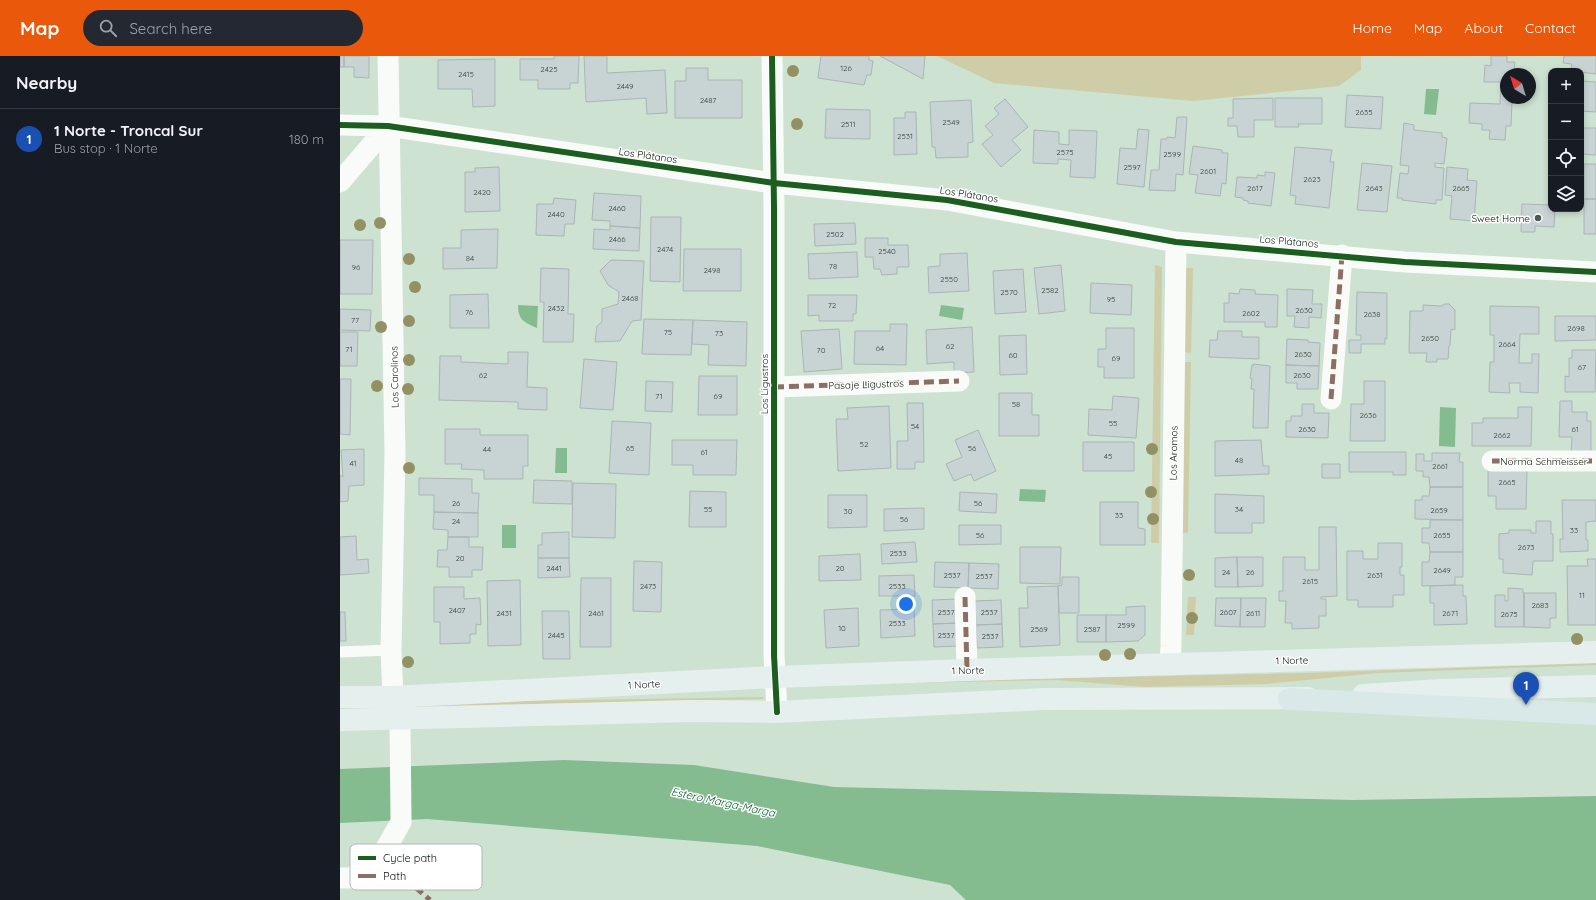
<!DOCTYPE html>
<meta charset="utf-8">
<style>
:root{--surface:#171b24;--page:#242831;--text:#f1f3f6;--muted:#9ea1a6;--line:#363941;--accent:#ea580c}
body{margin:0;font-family:Quicksand,sans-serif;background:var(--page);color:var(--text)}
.controls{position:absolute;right:12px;top:12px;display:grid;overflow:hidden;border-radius:8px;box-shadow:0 2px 6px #0003}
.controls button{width:36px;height:36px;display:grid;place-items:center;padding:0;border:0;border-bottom:1px solid var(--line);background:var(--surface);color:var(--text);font:20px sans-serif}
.compass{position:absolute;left:1160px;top:12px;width:36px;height:36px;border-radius:50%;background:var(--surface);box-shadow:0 2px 6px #0003;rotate:322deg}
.you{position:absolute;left:566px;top:548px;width:14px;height:14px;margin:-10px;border:3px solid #fff;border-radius:50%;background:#1a73e8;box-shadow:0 0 0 6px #1a73e833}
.badge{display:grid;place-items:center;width:26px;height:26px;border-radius:50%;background:var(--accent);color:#fff;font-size:13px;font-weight:700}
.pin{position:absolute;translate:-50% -33px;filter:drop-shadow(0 1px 2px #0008)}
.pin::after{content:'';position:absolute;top:21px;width:14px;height:12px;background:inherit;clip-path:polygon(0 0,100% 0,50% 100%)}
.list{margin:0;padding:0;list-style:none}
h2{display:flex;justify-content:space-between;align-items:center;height:52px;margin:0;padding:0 16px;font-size:17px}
h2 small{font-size:13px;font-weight:400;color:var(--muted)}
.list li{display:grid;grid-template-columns:26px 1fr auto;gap:12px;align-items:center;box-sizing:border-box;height:60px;padding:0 16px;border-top:1px solid var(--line)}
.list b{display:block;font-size:15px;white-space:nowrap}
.list p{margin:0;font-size:13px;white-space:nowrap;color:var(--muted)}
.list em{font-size:13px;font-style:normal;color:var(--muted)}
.icon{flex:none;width:22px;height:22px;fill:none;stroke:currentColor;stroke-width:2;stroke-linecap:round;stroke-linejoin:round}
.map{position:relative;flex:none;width:1256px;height:844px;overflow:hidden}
header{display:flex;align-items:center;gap:24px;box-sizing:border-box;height:56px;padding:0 20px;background:var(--accent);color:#fff}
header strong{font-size:19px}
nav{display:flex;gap:22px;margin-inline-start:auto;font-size:14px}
.search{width:280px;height:36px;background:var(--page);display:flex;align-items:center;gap:10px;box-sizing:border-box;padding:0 14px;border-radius:22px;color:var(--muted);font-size:15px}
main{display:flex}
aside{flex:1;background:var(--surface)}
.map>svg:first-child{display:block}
.green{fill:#cecda8}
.water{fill:#84bc90}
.building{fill:#c8d4d4;stroke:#aab5b5}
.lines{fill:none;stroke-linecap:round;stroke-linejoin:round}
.lane{stroke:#f8fbf8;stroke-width:11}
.street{stroke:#f8fbf8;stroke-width:21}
.primary{stroke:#e5f0ee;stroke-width:22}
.highway{stroke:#d9e9e8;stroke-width:22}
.quiet{stroke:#8d6e63;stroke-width:5;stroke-dasharray:10 5;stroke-linecap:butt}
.cycleway-casing{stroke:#fff;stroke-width:8}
.cycleway{stroke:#1b5e20;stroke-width:6}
.tree{fill:#939164}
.poi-dot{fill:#4c5c4f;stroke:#fff;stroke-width:1.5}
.labels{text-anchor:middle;stroke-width:3;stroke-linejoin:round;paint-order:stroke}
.number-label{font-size:8px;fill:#36443c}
.street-label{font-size:10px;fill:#061409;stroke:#fff}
.poi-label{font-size:10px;fill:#061409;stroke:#fff;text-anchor:end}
.water-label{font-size:11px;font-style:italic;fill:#035a27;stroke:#fff}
.key{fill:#fff;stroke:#b4b8b5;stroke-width:1}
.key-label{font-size:11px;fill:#061409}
</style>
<header>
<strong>Map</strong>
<div class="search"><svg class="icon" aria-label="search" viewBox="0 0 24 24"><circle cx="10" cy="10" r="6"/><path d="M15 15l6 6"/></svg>Search here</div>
<nav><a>Home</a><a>Map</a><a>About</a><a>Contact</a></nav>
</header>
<main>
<aside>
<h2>Nearby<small></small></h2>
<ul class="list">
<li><span class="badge" style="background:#1a4fb4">1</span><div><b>1 Norte - Troncal Sur</b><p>Bus stop · 1 Norte</p></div><em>180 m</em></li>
</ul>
</aside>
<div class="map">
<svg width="1256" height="844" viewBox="0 0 1256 844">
<rect width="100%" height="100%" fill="#cde2d1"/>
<path class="green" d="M597,0H1021V14L999,30L853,45L654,27Z
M815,209L822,211L819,487H811Z
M844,212H853L851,297L843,296Z
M843,306H851L848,477H840Z
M848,541H856L854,579H846Z
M1256,607V609L1038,617L926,628L805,631L717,624L476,629V627L964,617Z
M424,641L423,643L0,652V648Z"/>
<path class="water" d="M1086,33H1099L1096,59L1084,58Z
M178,249L198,250L197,272C184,266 178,264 178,249Z
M601,249L624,252L622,264L599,260Z
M1100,351L1116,352L1115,391L1099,390Z
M216,392H227V417H215Z
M680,433L706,434L705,446L679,445Z
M162,469H176V492H162Z
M224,704L354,709L494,731L1013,744L1256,740V844H626L610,829L417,790L87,763L0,767V713Z"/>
<path class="building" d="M0,0H4V11H0Z
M4,0H29V22L14,21V11H4Z
M214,0H239L238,27H230V33H198V24H180V3H214Z
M244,0H267V17L325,14L327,57L307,58L306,42L246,46Z
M481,0H529V4L533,5L531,19H527L524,29L478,22Z
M540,0H585L583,23Z
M1151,0H1167V6H1175L1174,18H1166V42H1169V46H1172L1171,70H1166L1165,84L1149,83L1150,74H1142V68L1129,67L1130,47L1160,48L1161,26H1144L1145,9L1151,10Z
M1224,0H1256V18L1241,16V15H1231L1232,8L1223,7Z
M155,3V50L133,51L132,33H98V4Z
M346,12H368V24H402V62H335V25H346Z
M1241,25L1256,26V56L1241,55Z
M1007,39L1043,41L1041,73L1005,71Z
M933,42V64H914V81H898L897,70H888V62H893V43Z
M935,42H982V68H958L959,71H935Z
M665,43L688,71L672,84L681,94L661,111L642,88L653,79L645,70L659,58L654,52Z
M631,44L633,86L628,87V101L596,102L595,91H592L590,46Z
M486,53L530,54V83L485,82Z
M565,56H576L577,98L554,99V62H565Z
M837,61H847L843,119L836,118L835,135L809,134L811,114H819L821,83H827V81L835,82Z
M1064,67L1074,69V74L1102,77V81L1107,82L1104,108L1095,107V111L1104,112L1102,144H1096V148L1062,144V142H1057L1060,117L1068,118L1069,110L1060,109Z
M1241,72H1256V99L1241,98Z
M798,73L809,74L804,131L777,128L780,92L796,93Z
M694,74L719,76V88L729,89V74L757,75L755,122L730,121L731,104L718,103V108L693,107Z
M853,90L882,94V97H888L886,128L882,127L880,140L855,137L858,119L849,118Z
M955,91L992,94L990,106H994L989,152L955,148L956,140L950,139Z
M1022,107L1052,110L1047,156L1017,154Z
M1244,108H1256V143H1244Z
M159,111L160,155L125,156V116H135V112Z
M1107,111L1128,113L1127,124L1137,125L1134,165L1110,163L1112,140L1105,139Z
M925,116L935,117L931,150L908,147V145L903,144V142L895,141L897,121L917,122V119L925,120Z
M254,137L301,140L300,172L270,170V165L252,164Z
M214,142L236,144L234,168H225L224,180L196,179L197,148H213Z
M1244,143H1256V178H1244Z
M1182,148L1211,149V153H1215L1214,171L1195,170V176H1181Z
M311,161H341L340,226L310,225Z
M515,167L516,188L475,190L474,168Z
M270,170L300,172L299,195L253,193L254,173L270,174Z
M158,173L157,212L103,213V192H121V174Z
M525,182H548V189H568L569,211H557V218L542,219L540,213H534L533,201H525Z
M0,184H33L32,238H0Z
M344,193H401V235H343Z
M517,196L518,221L469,223L468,198Z
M627,197L629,235L589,237L588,211L600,210V198Z
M271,204L304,205L301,264L292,265L280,285L255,286L257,270L262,266V253L278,248L279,236L268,229L260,215Z
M721,209L725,255L699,258L694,212Z
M201,212L229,213L228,258H234L233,286H203L204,246H200Z
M683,213L686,256L655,258L653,215Z
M751,227L792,229L791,259L750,257Z
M900,233L915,234V238L938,239L937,271H925V266H884V247H889V237L899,238Z
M947,233L973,234L972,248H982L981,262L969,261V272L954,271L955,260H947Z
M1017,236L1047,237V283L1045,282V288H1021V297H1009V284H1021V279H1016Z
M148,238L149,272H110V239Z
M468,239H517L516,258H513V265H479V259L468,260Z
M1105,248H1109L1115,254V274L1111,273L1110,290H1109L1108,303H1097V306H1086L1087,297H1069L1070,255H1083V249L1101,250Z
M1150,250L1199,251V278H1180L1179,307H1192V298H1199L1198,337L1180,336V327H1169L1170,337L1149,336L1150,306H1154V279H1150Z
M0,253L31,254L30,275L0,274Z
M1215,260H1256V284L1215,285Z
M304,263L353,264L351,299L302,298Z
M353,264L407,266L406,310L368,309L369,289L352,288Z
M550,268H567L566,309L514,308L515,275H550Z
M632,271L634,316L614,317V306L587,308L586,274Z
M766,272H794V322H764V311H758V293H766Z
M499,273L502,313L464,316L461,275Z
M878,275H902V281H919V303L869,301L870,284H877Z
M0,276H18L17,310H0Z
M686,279L687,318L660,319L659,280Z
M947,283L968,284V286L980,287L979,310L946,309Z
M1232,294H1256L1255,336H1225V320L1229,321V302H1232Z
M168,296H188L187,331L207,332V354L178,353V346L99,344L100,300H121V306L168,308Z
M244,303L277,306L273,354L240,352Z
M913,308L930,310L928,372H913L914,333H911L912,323L910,322L912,309L913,310Z
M946,309L979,310L978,333H957V327H946Z
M359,320H397V359H358Z
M0,323H11L10,379L0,378Z
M306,325L333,326L332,356L305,355Z
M1024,325H1045V385H1010L1011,348H1024Z
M659,337H692V359H699V380H659Z
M773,340L799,342L796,382L748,379L749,353L772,354Z
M1220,345H1232V356H1247V365H1251V394L1249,398L1231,396L1232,381H1219Z
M567,347H583L584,406H575V413H557V385H568Z
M962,348H974V357H989L988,382L946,381V365H951V360H962Z
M549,350L551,412L498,415L496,363H508L507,352Z
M1178,351H1192L1191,390H1132V367H1143V362H1178Z
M272,365L311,367L309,419L269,417Z
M105,373H140V379H188V410H183V423H144V414L121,413L122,408H105Z
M638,374L656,415L634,425L631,418L614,425L606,408L622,401L615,384Z
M332,384H397L396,419H353V409H332Z
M921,384L923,410H929V418L875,420V385Z
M743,386H794V415H743Z
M24,393V429L9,430L8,445L0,446V419L3,421L1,394Z
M1009,396H1066V419H1053V416H1009Z
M1092,397H1120L1119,406H1123V431H1090L1089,421H1083V415H1076V398H1084V405H1092Z
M982,408H1000V422H982Z
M1148,413H1187L1186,453H1156V440H1148Z
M79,422L132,423V437H139L138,457L94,456V439H79Z
M194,424L232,425V448L193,447Z
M233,427L276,428L275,482L232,481Z
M1090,431H1123V464L1075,463V444H1082V440H1089Z
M350,435L386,436V471H349Z
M620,436L657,438L656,457L619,455Z
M875,438L924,440V467H912V477H875Z
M488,439H527V471L488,472Z
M1222,444H1256V465L1246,466V484H1248V495L1220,496V483H1223Z
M760,446H798V472L805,473V489H760Z
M584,452V473L544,475V453Z
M94,456L138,457V481H108V474L93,473Z
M1090,464H1123V496H1090L1089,487H1082V472H1090Z
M1196,465H1211V478H1213V505H1193L1192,519L1163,517V503H1159V478L1169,477V474H1191V477H1196Z
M619,469H661V488L619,489Z
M979,471H996L997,540L981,541V543H986V560H979V572L952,573V567H945L946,545H939V535H943V501H965V514H979Z
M229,476V502H198V489H202V477Z
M16,480L17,504L28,503L29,517L0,519V481Z
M108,481H129V491H143L142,514H132V521H109V511H97L98,494H107Z
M575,486L577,506L542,508L541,488Z
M1038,487H1062V511H1060V519H1064V539H1053V551H1018V544H1007V495H1023V503H1038Z
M680,491H721L720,528L680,527Z
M1090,496H1123V521H1115V529L1082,530V506H1089Z
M520,498L521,524L479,525V500Z
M897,501L898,531H875V502Z
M897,501H923V530L898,531Z
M198,502H229L230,521L198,522Z
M1247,503H1256V569H1228L1227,510H1248Z
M294,505L322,506L321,556L293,555Z
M595,506L629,507L628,532L594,531Z
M629,507L659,508L658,533L628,532Z
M574,519L575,540H539V520Z
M722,521H739V557H719L718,530L722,529Z
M241,522H271V591H240Z
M180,524L181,589L148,590L147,525Z
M1123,529V540H1126L1127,568L1094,569V547H1090V530Z
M718,530L720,589L680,591L679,552H688L687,531Z
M94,531H124V543L140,542L141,569L136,568V578H130V587L100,588V566H94Z
M1168,532L1183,533V537H1184V571H1155V539H1165V545H1168Z
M1184,537H1216V562H1210V572L1184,571Z
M876,542H901L900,571L875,570Z
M901,542H926L925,571H900Z
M618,543L619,567L593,568L592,544Z
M661,544L662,568L636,569L635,545Z
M805,550V579L798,585L766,586V559H786V551Z
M518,552L519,590L486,592L484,554Z
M574,553L575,580L541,582L540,554Z
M202,555H229L230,603H203Z
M0,556H5L6,585H0Z
M737,559H766V586H737Z
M619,567L620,590L594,591L593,568Z
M662,568L663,591L637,592L636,569Z"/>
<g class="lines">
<path class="lane" d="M0,596L51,594"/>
<path class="street" d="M48,0L55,398L51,594L53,641
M432,0L434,151V599L437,656
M0,69L48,70L434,127L607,144L836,186L1065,206L1256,216
M0,126L48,70
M434,331L619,325
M991,343L1002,199
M1152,405H1256
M625,541L627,614
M830,608L831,590L836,186
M0,822H11L41,801L61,766L60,663"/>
<path class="primary" d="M1023,639L1101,634L1256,630
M0,641H53L435,621L627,614L1256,596
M0,664L350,655L437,656L705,643L968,642"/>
<path class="highway" d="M949,643L1256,658"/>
<path class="quiet" d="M434,331L619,325
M991,343L1002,199
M1152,405H1256
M625,541L627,614
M41,801L90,844"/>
<defs>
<path id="cycleway" d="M432,0L434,151V599L437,656
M0,69L48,70L434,127L607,144L836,186L1065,206L1256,216"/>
</defs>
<use href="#cycleway" class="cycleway-casing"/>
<use href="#cycleway" class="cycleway"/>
</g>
<g class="tree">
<circle cx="453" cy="15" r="6"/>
<circle cx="457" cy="68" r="6"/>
<circle cx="40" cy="167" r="6"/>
<circle cx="20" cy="169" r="6"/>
<circle cx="69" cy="203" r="6"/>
<circle cx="75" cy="231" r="6"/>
<circle cx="69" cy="265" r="6"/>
<circle cx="41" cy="271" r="6"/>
<circle cx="69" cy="304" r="6"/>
<circle cx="37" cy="330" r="6"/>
<circle cx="68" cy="333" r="6"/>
<circle cx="812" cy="393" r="6"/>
<circle cx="69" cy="412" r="6"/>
<circle cx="811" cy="436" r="6"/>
<circle cx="813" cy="463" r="6"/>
<circle cx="849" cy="519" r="6"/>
<circle cx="852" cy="562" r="6"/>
<circle cx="1237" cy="583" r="6"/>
<circle cx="790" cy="598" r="6"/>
<circle cx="765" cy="599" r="6"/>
<circle cx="68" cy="606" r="6"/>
</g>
<circle class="poi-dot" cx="1198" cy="162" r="4"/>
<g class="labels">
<g class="number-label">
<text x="506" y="15">126</text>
<text x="209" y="16">2425</text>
<text x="126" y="21">2415</text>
<text x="285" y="33">2449</text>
<text x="368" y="47">2487</text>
<text x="1024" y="59">2635</text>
<text x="611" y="69">2549</text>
<text x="508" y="71">2511</text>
<text x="565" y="83">2531</text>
<text x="725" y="99">2575</text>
<text x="832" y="101">2599</text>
<text x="792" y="114">2597</text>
<text x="868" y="118">2601</text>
<text x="972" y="126">2623</text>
<text x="915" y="135">2617</text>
<text x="1034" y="135">2643</text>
<text x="1121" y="135">2665</text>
<text x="142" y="139">2420</text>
<text x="277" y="155">2460</text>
<text x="216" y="161">2440</text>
<text x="495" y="181">2502</text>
<text x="277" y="186">2466</text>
<text x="325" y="196">2474</text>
<text x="547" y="198">2540</text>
<text x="130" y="205">84</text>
<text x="493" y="213">78</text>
<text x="16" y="214">96</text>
<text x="372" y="217">2498</text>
<text x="609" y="226">2550</text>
<text x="710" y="237">2582</text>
<text x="669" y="239">2570</text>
<text x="290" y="245">2468</text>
<text x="771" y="246">95</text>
<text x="492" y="252">72</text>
<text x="216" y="255">2432</text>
<text x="964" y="257">2630</text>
<text x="129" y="259">76</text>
<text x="911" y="260">2602</text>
<text x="1032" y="261">2638</text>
<text x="15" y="267">77</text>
<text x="1236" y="275">2698</text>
<text x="328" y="279">75</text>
<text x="379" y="280">73</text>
<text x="1090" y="285">2650</text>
<text x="1167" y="291">2664</text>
<text x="610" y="293">62</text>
<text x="540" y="295">64</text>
<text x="9" y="296">71</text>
<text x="481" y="297">70</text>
<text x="963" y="301">2630</text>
<text x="673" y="302">60</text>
<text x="776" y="305">69</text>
<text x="1242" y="314">67</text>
<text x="143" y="322">62</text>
<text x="962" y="322">2630</text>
<text x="319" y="343">71</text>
<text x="378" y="343">69</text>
<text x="676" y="351">58</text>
<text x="1028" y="362">2636</text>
<text x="773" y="370">55</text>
<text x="575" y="373">54</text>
<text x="967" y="376">2630</text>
<text x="1235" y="376">61</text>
<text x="1162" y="382">2662</text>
<text x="524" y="391">52</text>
<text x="290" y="395">65</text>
<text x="632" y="395">56</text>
<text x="147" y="396">44</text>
<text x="364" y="399">61</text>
<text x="768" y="403">45</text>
<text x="899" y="407">48</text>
<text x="13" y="410">41</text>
<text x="1100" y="413">2661</text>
<text x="1167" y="429">2665</text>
<text x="116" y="450">26</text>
<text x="638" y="450">56</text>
<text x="368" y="456">55</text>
<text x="899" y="456">34</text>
<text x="1099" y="457">2659</text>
<text x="508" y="458">30</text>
<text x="779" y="462">33</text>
<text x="564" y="466">56</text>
<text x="116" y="468">24</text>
<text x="1234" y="477">33</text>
<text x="640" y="482">56</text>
<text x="1102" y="482">2655</text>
<text x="1186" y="494">2673</text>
<text x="558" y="500">2533</text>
<text x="120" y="505">20</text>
<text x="214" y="515">2441</text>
<text x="500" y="515">20</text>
<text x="1102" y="517">2649</text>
<text x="886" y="519">24</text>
<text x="910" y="519">26</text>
<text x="612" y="522">2537</text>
<text x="1035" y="522">2631</text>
<text x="644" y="523">2537</text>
<text x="970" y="528">2615</text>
<text x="308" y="533">2473</text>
<text x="557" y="533">2533</text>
<text x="1242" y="542">11</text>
<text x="1200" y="552">2683</text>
<text x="117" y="557">2407</text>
<text x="606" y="559">2537</text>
<text x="649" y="559">2537</text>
<text x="888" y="559">2607</text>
<text x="164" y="560">2431</text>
<text x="256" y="560">2461</text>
<text x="913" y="560">2611</text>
<text x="1110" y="560">2671</text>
<text x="1169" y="561">2675</text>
<text x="557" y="570">2533</text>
<text x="786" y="572">2599</text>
<text x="502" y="575">10</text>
<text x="699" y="576">2569</text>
<text x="752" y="576">2587</text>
<text x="216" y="582">2445</text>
<text x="606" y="582">2537</text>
<text x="650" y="583">2537</text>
</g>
<g class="street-label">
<text transform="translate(308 99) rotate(8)" y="4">Los Plátanos</text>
<text transform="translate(629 138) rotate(9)" y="4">Los Plátanos</text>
<text transform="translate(949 185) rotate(5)" y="4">Los Plátanos</text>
<text transform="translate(54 321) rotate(-91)" y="4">Los Carolinos</text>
<text transform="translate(424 328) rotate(-90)" y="4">Los Ligustros</text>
<text transform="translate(526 328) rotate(-2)" y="4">Pasaje Ligustros</text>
<text transform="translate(833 397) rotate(-89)" y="4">Los Aromos</text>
<text x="1204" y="409">Norma Schmeisser</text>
<text transform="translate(952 604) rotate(-2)" y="4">1 Norte</text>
<text transform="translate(628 614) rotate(-2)" y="4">1 Norte</text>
<text transform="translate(304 628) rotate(-3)" y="4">1 Norte</text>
</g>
<g class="poi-label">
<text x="1190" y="166">Sweet Home</text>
</g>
<g class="water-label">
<text transform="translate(383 746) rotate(12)" y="4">Estero Marga-Marga</text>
</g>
</g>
<rect x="10" y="788" width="132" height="46" rx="6" class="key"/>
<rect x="18" y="800" width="18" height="4" fill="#1b5e20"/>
<rect x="18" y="818" width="18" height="4" fill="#8d6e63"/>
<g class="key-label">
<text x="43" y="806">Cycle path</text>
<text x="43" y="824">Path</text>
</g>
</svg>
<div class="controls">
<button>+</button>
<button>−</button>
<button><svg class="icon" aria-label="locate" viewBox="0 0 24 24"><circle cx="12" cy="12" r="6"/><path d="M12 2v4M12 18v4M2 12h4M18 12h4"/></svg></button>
<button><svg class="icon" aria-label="layers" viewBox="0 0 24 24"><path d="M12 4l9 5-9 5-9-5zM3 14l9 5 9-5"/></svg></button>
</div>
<svg class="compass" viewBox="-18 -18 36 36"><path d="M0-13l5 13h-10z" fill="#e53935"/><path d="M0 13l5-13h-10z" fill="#9ea1a6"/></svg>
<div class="you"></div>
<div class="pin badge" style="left:1186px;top:649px;background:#1a4fb4">1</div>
</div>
</main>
